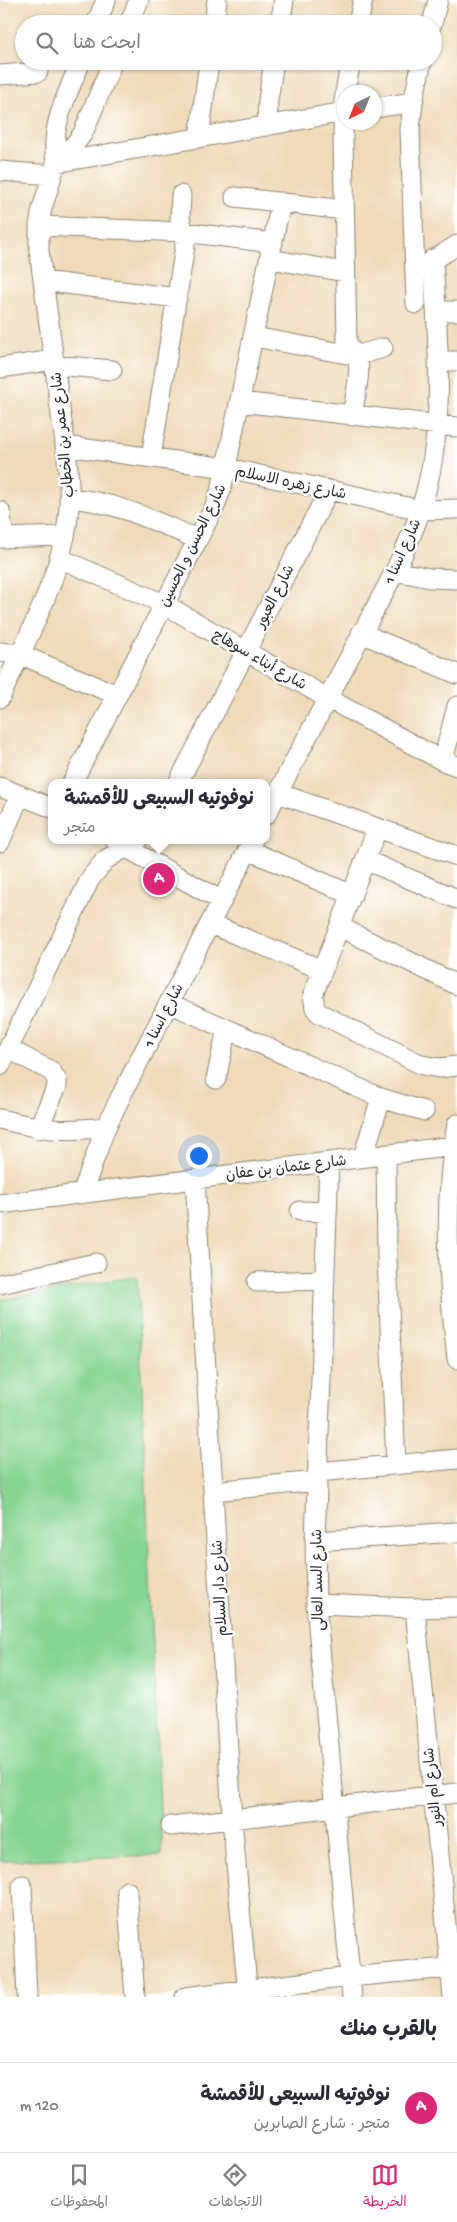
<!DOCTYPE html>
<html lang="ar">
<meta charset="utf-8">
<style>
:root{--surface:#fff;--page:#f2f2f3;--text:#2b2b33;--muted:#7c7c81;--line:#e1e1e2;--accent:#db2777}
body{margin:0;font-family:"Gochi Hand","Playpen Sans Arabic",sans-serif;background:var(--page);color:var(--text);direction:rtl}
.compass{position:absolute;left:337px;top:85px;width:45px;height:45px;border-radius:50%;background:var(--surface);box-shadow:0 1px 4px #0004;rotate:223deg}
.you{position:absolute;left:198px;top:1155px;width:18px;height:18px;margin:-12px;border:4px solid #fff;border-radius:50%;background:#1a73e8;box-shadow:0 0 0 8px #1a73e833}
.badge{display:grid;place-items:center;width:32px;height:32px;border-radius:50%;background:var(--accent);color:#fff;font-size:16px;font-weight:700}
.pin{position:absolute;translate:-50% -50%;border:2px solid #fff;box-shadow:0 1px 5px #0006}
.popup{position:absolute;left:48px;top:779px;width:222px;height:65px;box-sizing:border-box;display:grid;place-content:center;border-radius:10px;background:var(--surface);filter:drop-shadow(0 1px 4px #0005);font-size:16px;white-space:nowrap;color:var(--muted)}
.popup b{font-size:19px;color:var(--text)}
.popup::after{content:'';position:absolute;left:50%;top:100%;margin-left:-10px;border:10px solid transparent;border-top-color:var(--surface)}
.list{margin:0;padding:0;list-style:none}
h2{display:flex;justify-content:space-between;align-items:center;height:65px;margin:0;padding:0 20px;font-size:21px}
h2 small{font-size:16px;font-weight:400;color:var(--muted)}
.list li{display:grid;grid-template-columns:32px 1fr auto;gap:15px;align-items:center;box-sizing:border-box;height:90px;padding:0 20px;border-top:1px solid var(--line)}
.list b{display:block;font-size:19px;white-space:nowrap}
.list p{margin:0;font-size:16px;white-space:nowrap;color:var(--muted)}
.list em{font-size:16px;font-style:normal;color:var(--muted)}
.icon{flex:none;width:28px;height:28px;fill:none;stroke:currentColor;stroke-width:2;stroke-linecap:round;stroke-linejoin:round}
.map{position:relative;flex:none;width:457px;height:1997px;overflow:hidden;direction:ltr}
.search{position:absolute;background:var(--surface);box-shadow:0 1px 4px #0004;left:15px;right:15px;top:15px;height:55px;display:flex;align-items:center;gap:12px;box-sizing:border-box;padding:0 18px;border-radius:28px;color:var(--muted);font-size:19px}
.sheet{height:155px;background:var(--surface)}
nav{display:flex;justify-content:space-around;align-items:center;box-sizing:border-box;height:70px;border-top:1px solid var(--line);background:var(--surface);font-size:14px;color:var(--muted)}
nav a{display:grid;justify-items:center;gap:2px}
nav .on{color:var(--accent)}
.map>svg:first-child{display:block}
.green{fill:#88d593;stroke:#5a805f}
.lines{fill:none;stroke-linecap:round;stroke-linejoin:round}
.minor-casing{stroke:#8d8372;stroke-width:21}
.minor{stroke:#fff;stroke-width:19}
.labels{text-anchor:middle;stroke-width:5;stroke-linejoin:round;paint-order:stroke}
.street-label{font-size:15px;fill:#2b2b2b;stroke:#fff}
</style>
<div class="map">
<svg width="457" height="1997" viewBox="0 0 457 1997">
<rect width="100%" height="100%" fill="#fff"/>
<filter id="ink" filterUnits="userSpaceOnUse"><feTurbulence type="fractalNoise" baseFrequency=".02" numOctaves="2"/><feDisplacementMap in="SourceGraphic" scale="10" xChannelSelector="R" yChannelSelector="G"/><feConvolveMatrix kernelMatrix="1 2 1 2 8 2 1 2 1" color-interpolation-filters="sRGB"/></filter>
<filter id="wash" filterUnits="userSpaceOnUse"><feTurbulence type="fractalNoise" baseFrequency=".0096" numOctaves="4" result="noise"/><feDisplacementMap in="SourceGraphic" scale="20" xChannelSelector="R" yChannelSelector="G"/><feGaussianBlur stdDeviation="1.12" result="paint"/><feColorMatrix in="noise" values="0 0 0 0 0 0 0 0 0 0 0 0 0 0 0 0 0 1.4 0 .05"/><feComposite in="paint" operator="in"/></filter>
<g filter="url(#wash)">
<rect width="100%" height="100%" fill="#efdbba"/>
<path class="green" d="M137,1276L162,1855L0,1861V1300Z"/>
</g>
<g filter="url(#ink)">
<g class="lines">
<defs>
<path id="minor" d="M96,24L106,0
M129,24L139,0
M214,24L217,0
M280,24L284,0
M358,24L363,0
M432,24L438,0
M0,75L38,72
M345,92L351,61
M344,99L343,138L347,341C349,349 355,353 358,361C361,374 354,402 352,416
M374,108L413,102
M267,126L268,100L274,61
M199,138L209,61
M56,163L344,112
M56,163C50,126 67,95 81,61
M0,171L52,175
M235,197L344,210
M39,226L184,232L273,243
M270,259L345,272
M424,266L457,245
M43,281L177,298
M416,304L410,129L413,102L422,61
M436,311H457
M254,337L347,354H362L383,348
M438,361H457
M55,365L112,370
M0,368L54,360
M240,402L457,427
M65,446L227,468L421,510L457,509
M151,457L185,246L184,232L180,218L181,195
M70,498C117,502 154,521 197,539
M0,511L4,538
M0,538L65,536
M59,558L164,604L327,698L443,761L457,766
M395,571L430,578L457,579
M361,633L457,674
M0,652L19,654L117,695
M0,698C22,648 54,590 65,536C75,492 65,445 59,401C53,351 46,301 39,251V226L42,209L56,163L75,144L83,133L113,61
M443,761L457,706
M72,783L216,504L222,486L281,202
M178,783L329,490
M0,787L52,808
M278,793L457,856
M266,815L395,571C404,551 414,532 420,511C447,431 438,342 433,259
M377,829L313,995L315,1008L319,1013L422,1065L439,1068L457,1066
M0,842L20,795
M116,842L222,901
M248,850L352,895
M365,860L457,899
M210,924L323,970
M340,927L457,985
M169,1003L381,1098L424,1111
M9,1049L51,1071L57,1080V1086L38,1129
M0,1066L90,879L105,860L138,840
M216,1079L227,1029
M0,1119C42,1130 62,1132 106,1127
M457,1124C443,1200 448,1282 457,1359
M386,1154L387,1259L396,1465
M363,1157L381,1098
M329,1162L315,1541L316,1604L352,1997
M195,1179L232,1819L248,1997
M82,1193L106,1127L121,1096L253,840
M0,1204L453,1146
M300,1211L327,1212
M257,1282L325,1280
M0,1284L96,1263
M318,1472L457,1459
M213,1491L318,1481
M315,1541L457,1532
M316,1604L415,1608L457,1607
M415,1608L453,1997
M171,1826L457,1793
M22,1885L27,1997
M127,1891L135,1997
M185,1997L350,1977L457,1967"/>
</defs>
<use href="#minor" class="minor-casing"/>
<use href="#minor" class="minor"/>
</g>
</g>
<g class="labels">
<g class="street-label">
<text transform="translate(62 435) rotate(-96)" y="5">شارع عمر بن الخطاب</text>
<text transform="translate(291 482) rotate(12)" y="5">شارع زهره الاسلام</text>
<text transform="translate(192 545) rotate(-64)" y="5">شارع الحسن و الحسين</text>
<text transform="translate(402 551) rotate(-66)" y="5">شارع اسنا 1</text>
<text transform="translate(274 596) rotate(-63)" y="5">شارع العبور</text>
<text transform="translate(260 659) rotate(30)" y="5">شارع أبناء سوهاج</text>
<text transform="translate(163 1015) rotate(-63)" y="5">شارع اسنا 1</text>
<text transform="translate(286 1167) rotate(-7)" y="5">شارع عثمان بن عفان</text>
<text transform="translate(317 1580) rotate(-91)" y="5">شارع السد العالى</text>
<text transform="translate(219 1588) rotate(-93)" y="5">شارع دار السلام</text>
<text transform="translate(432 1787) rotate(-96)" y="5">شارع ام النور</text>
</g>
</g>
</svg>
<svg class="compass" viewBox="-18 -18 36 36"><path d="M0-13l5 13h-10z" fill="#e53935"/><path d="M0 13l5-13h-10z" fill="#7c7c81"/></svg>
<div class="you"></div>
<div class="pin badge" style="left:159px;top:879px">A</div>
<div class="popup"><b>نوفوتيه السبيعى للأقمشة</b>متجر</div>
<div class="search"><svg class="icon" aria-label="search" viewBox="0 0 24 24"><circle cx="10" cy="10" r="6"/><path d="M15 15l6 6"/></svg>ابحث هنا</div>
</div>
<section class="sheet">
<h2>بالقرب منك<small></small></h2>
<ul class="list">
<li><span class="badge">A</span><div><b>نوفوتيه السبيعى للأقمشة</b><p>متجر · شارع الصابرين</p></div><em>120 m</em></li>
</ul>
</section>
<nav>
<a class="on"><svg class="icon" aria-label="map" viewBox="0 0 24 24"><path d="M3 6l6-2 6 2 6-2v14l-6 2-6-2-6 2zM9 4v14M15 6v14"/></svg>الخريطة</a>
<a><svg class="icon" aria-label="directions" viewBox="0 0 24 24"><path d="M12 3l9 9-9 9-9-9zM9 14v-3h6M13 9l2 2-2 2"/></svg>الاتجاهات</a>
<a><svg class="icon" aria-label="saved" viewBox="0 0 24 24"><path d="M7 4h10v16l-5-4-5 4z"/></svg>المحفوظات</a>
</nav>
